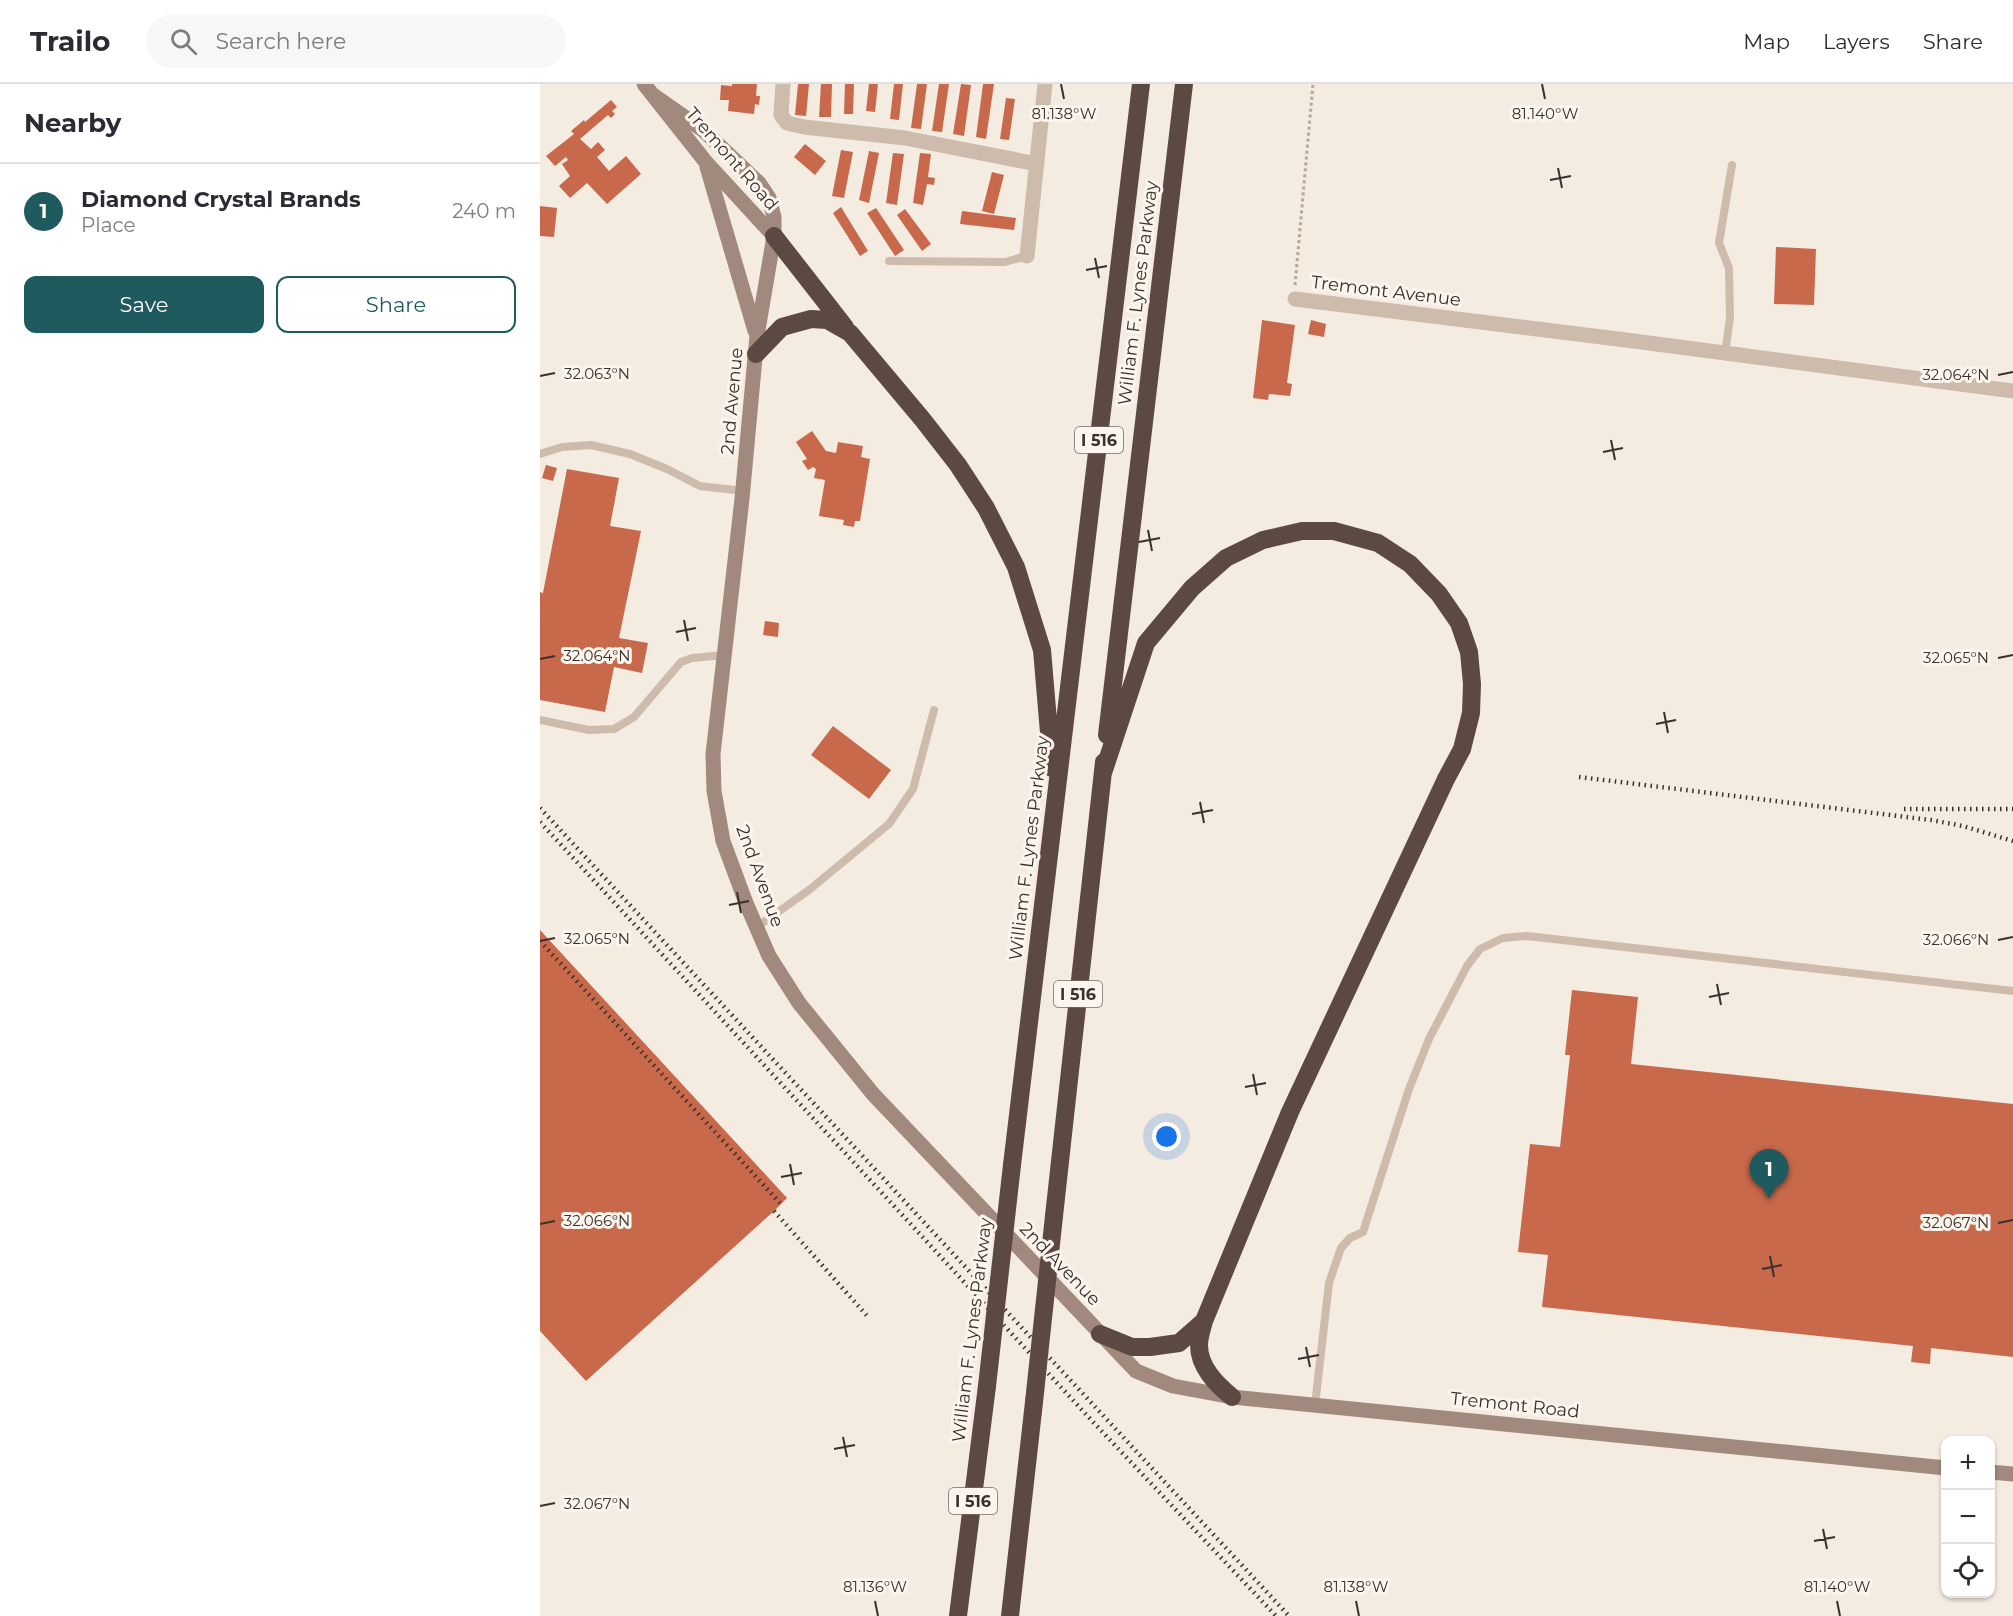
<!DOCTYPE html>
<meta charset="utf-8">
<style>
:root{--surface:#fff;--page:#f7f7f7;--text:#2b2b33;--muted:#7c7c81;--line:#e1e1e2;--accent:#1f5a5e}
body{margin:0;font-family:Montserrat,sans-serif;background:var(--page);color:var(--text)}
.controls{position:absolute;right:18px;bottom:18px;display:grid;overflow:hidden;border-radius:12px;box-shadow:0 2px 4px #0004}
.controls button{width:54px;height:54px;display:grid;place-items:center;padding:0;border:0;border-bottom:2px solid var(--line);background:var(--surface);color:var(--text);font:30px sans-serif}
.you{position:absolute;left:627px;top:1053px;width:21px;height:21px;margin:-15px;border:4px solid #fff;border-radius:50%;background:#1a73e8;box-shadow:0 0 0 9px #1a73e833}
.badge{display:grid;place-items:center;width:39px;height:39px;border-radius:50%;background:var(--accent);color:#fff;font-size:20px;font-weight:700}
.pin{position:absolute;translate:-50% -50px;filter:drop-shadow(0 2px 3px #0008)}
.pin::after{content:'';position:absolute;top:32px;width:21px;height:18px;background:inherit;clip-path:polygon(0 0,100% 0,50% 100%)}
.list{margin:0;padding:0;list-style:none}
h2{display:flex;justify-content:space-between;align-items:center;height:78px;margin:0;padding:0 24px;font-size:26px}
h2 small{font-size:20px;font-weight:400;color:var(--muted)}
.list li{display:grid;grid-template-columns:39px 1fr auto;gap:18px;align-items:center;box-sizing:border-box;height:96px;padding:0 24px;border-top:2px solid var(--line)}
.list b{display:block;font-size:22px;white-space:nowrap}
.list p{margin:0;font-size:20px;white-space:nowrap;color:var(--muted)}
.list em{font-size:20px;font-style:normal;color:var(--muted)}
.actions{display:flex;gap:12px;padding:18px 24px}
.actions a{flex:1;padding:14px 0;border:2px solid var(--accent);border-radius:12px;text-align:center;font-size:21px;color:var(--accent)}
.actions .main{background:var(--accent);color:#fff}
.icon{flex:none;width:33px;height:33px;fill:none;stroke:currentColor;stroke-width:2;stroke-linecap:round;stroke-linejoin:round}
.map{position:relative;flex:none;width:1473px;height:1532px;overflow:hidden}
header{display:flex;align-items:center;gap:36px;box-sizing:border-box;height:84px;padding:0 30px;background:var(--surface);border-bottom:2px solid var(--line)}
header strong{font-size:28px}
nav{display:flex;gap:33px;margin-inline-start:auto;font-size:21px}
.search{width:420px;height:54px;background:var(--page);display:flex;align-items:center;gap:15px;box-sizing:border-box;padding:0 21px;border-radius:33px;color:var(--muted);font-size:22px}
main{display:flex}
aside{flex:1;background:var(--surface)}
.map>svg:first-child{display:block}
.building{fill:#c8694b}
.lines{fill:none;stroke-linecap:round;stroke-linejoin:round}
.path{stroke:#b9a596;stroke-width:3;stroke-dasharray:3 3;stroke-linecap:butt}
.lane{stroke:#cdbbac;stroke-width:8}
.street{stroke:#cdbbac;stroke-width:15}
.secondary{stroke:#a18a7d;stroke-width:15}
.highway{stroke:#5c4a42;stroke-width:18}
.rail{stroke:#3b302b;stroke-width:4.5;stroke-dasharray:1.5 4.5;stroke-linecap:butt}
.highway-bridge{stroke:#5c4a42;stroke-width:18}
.ticks{fill:none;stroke:#3b302b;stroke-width:2}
.labels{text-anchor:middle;stroke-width:6;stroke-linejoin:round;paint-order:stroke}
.shield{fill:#fbf5ee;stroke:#756b66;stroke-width:1.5}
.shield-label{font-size:16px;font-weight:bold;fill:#3b302b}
.street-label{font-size:18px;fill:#3b302b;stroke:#fbf5ee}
.ticks-label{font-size:15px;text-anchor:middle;fill:#3b302b;stroke:#fbf5ee;stroke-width:6;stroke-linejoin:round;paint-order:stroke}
</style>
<header>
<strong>Trailo</strong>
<div class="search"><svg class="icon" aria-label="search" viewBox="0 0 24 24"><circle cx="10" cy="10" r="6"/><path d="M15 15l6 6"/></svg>Search here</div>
<nav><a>Map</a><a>Layers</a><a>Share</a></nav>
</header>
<main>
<aside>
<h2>Nearby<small></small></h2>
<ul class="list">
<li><span class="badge">1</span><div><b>Diamond Crystal Brands</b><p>Place</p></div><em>240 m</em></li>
</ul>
<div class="actions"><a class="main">Save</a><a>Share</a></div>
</aside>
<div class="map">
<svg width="1473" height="1532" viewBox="0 0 1473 1532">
<rect width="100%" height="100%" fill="#f4ebe1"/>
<path class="building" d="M192,0H217L216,12H220L219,21L215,20L214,30L188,27L189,16H180L181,1L192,2Z
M258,0H269L266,32L255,31Z
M281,0H292L291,33H279Z
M305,0H314L313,30H304Z
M329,0H338L335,28L326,27Z
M354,0H363L359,36L350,35Z
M377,0H387L381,45L371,44Z
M399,0H409L402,48L392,47Z
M421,0L431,1L424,52L413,50Z
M443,0H454L446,55L436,53Z
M466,14L475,15L469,56L460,55Z
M71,16L77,23L72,27L75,30L71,34L68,31L40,55L51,65L58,58L65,66L57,73L69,87L86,72L101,90L67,120L47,99L30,114L19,102L30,92L22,80L28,76L26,73L15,82L6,72L34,50L31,47L44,36L45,38Z
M265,60L286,77L275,91L254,73Z
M301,66L313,68L304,114L292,112Z
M329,67L339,69L329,119L319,116Z
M353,69L364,70L357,121L346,119Z
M380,69L391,70L388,93L395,94L394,101L387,100L383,121L373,119Z
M452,88L464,91L454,130L442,127Z
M0,122L17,124L14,153L0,152Z
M301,123L328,167L320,172L293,129Z
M336,124L364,166L355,172L327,129Z
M365,125L391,160L382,167L357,131Z
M422,127L476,134L474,146L420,140Z
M1236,163L1276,165L1274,221L1234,220Z
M722,236L755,241L747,299L752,300L750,312L729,310L728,316L713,314Z
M771,236L786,240L784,253L768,250Z
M272,347L286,367L296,369L298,358L323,362L321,373L330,375L320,437H315L314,443L303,441L304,436L279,432L285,396L274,394L276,385L273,383L268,386L262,377L267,375L256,358Z
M6,381L17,384L13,397L2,394Z
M27,385L79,394L70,442L101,447L79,554L108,559L102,589L74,583L65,628L0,616V508L3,509Z
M225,537L239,539L238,553L223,551Z
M293,642L351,686L329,715L271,671Z
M0,846L247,1114L234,1127L46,1297L0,1247Z
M1032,906L1098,913L1091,980L1473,1020V1273L1391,1264L1390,1280L1371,1278L1373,1262L1002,1223L1008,1171L978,1168L990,1060L1020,1063L1030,971H1025Z"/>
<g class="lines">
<path class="path" d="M755,201L773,0"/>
<path class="lane" d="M349,177L465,178L487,172
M1185,269L1190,234L1189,184L1179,159L1192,81
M0,370L22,363L51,361L90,370L127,385L160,402L203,407
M0,636L49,646L74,645L94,633L141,578L152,574L184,571
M217,843L269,806L349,740L373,705L394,626
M775,1321L789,1199L801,1164L810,1154L823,1148L869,1005L889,955L927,882L940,865L963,854L987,852L1473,907"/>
<path class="street" d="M243,0L241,31L247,39L264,43L365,54L497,80
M487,172L505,0
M755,215L1086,256L1473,307"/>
<path class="secondary" d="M104,0L165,77L234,152
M113,11L163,46L219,99L229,114L234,133V152L217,252L202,415L173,670L174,707L183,757L206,819L229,872L259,919L333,1010L596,1287L633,1302L692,1313L1406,1384
M167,83L215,247
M1450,1388L1473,1390"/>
<path class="highway" d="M234,152L305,243
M216,270L242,243L271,235L287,236L310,249L383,336L418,381L446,424L476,483L502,566L512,684
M567,651L644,0
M563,689L606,559L652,504L686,474L723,456L762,447H794L838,459L870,480L899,510L919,539L929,568L932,600L931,629L922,665L906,695L750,1028L664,1237C662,1245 659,1253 659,1261C659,1283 676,1300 692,1313
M472,1081L601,0
M514,1132L564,678
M560,1250L592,1263H610L639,1259L664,1237
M418,1532L447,1302
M470,1532L494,1318"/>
<path class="rail" d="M1039,693L1391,736L1423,742L1473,757
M0,724L749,1532
M1364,725H1473
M0,738L554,1339L736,1532
M0,857L240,1119
M234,1127L329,1234"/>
<path class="highway-bridge" d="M447,1302L472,1081
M494,1318L514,1132"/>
</g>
<path class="ticks" d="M521,0L524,15M1002,0L1005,15M1018,84L1022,104M1010,96L1031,92M555,174L559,194M546,186L567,182M1458,291L1473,288M0,292L15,289M1071,356L1075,376M1063,368L1083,364M608,446L612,467M599,458L620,454M144,536L148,557M136,548L156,544M1458,574L1473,571M0,575L15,572M1124,628L1128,649M1116,640L1136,636M660,718L664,739M652,730L673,726M197,808L201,829M189,821L209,817M1458,856L1473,853M0,857L15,854M1177,900L1181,921M1169,913L1189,909M713,990L717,1011M705,1003L726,999M250,1080L254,1101M241,1093L262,1089M1458,1139L1473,1136M0,1140L15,1137M1230,1172L1234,1193M1222,1185L1242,1181M766,1263L770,1283M758,1275L779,1271M303,1353L307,1373M294,1365L315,1361M0,1422L15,1419M1283,1445L1287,1465M1274,1457L1295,1453M335,1517L338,1532M816,1517L819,1532M1297,1517L1300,1532"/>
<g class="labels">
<g class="shield">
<rect x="535" y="343" width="48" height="26" rx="4.5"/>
<rect x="514" y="897" width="48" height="26" rx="4.5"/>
<rect x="409" y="1404" width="48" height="26" rx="4.5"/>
</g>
<g class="shield-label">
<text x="559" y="362">I 516</text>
<text x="538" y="916">I 516</text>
<text x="433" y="1423">I 516</text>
</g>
<g class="street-label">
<text transform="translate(192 75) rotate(49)" y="6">Tremont Road</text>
<text transform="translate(846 207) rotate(7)" y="6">Tremont Avenue</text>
<text transform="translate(598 209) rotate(-83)" y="6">William F. Lynes Parkway</text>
<text transform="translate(192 317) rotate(-85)" y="6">2nd Avenue</text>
<text transform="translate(489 764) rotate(-83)" y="6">William F. Lynes Parkway</text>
<text transform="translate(220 792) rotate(70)" y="6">2nd Avenue</text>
<text transform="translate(520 1180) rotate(46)" y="6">2nd Avenue</text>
<text transform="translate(432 1246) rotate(-83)" y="6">William F. Lynes Parkway</text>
<text transform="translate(975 1321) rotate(6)" y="6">Tremont Road</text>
</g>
</g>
<g class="ticks-label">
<text x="524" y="35">81.138°W</text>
<text x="1005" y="35">81.140°W</text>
<text x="57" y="295">32.063°N</text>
<text x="1416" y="296">32.064°N</text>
<text x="57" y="577">32.064°N</text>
<text x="1416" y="579">32.065°N</text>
<text x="57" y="860">32.065°N</text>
<text x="1416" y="861">32.066°N</text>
<text x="57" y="1142">32.066°N</text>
<text x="1416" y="1144">32.067°N</text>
<text x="57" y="1425">32.067°N</text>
<text x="335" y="1508">81.136°W</text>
<text x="816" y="1508">81.138°W</text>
<text x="1297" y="1508">81.140°W</text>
</g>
</svg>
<div class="controls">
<button>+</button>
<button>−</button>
<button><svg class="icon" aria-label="locate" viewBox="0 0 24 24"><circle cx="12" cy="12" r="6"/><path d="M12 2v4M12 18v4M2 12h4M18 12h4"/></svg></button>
</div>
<div class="you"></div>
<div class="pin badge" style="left:1229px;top:1115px">1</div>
</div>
</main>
